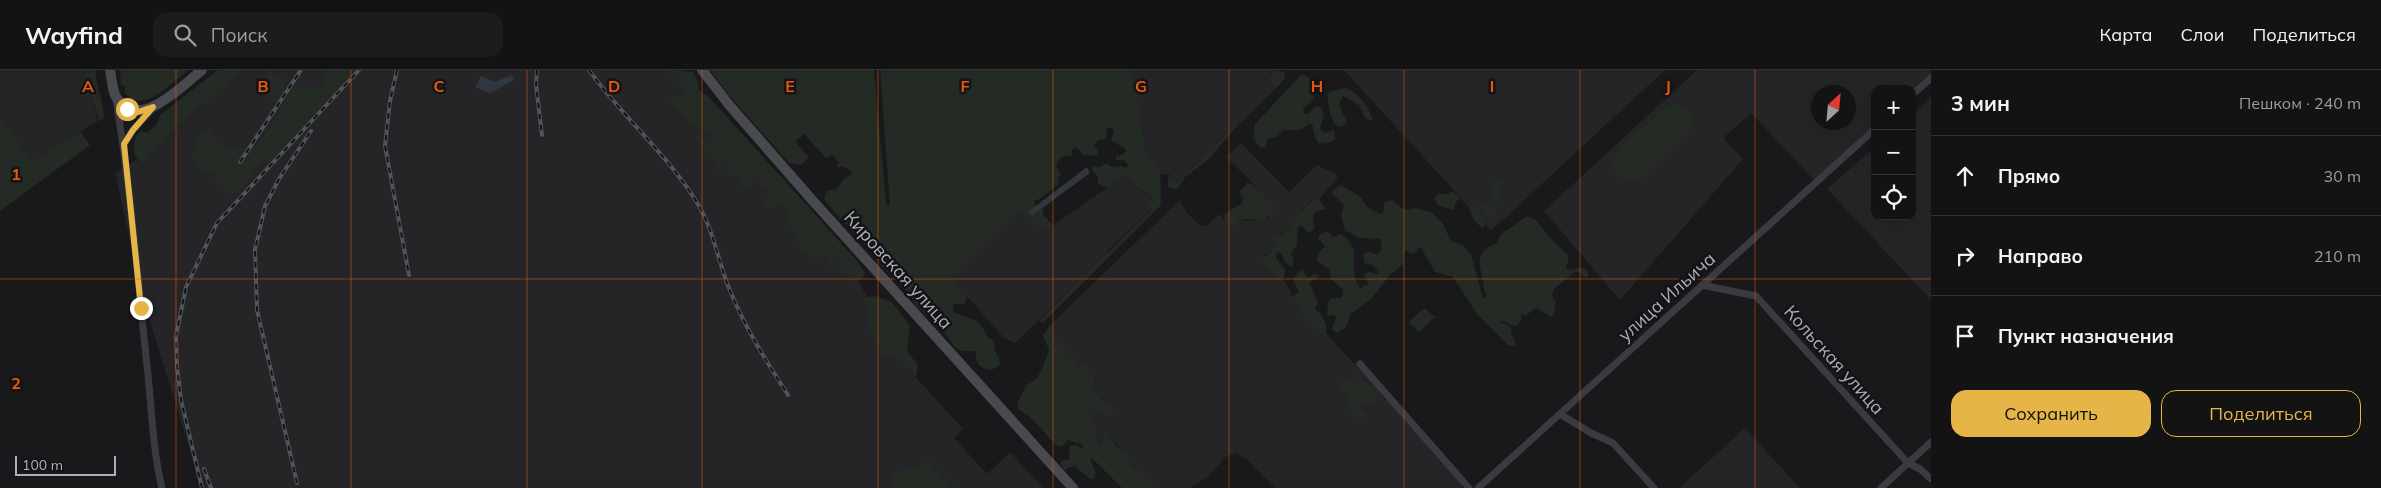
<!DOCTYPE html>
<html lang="ru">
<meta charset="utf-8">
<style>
:root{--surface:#131314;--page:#1c1c1d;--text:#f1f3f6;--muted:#9d9ea0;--line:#323234;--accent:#e5b547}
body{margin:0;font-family:Mulish,sans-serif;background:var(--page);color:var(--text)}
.controls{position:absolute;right:15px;top:15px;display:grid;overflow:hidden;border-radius:10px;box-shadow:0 5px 20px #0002}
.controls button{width:45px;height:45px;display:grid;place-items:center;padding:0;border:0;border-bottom:1px solid var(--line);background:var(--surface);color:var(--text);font:25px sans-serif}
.compass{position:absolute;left:1811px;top:15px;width:45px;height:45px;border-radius:50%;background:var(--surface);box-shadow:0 5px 20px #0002;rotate:26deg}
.scale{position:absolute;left:15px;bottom:12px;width:101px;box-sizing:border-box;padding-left:5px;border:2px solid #acb0ba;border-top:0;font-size:14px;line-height:18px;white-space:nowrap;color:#acb0ba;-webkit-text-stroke:4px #141416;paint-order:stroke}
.stop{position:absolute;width:15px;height:15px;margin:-11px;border:4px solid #e5b547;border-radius:50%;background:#fff}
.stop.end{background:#e5b547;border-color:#fff;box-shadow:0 1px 5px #0008}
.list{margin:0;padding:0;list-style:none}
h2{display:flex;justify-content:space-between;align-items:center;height:65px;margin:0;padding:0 20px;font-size:21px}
h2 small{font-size:16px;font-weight:400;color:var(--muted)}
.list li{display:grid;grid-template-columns:32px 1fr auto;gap:15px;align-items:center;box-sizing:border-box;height:80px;padding:0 20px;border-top:1px solid var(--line)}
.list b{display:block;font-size:19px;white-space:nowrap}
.list em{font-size:16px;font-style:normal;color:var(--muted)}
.actions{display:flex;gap:10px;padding:15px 20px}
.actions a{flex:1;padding:11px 0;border:1px solid var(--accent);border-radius:15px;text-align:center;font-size:18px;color:var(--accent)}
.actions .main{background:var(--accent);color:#111}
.icon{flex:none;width:28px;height:28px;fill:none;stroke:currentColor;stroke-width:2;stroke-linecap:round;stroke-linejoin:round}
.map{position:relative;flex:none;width:1931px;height:418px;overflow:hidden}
header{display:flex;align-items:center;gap:30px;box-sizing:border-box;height:70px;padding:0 25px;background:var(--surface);border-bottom:1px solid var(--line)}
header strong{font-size:24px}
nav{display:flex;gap:28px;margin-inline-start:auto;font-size:18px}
.search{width:350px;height:45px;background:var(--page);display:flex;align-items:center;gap:12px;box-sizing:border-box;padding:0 18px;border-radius:15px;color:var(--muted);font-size:19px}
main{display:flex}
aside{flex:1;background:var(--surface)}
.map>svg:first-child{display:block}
.built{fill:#252528;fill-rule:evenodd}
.green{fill:#232b24}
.water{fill:#30373e}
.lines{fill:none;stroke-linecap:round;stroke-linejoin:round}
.street{stroke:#3a3b40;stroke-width:7}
.secondary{stroke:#484a4f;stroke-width:10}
.rail-casing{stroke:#515358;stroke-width:4}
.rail{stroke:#141416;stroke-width:2;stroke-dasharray:5.5;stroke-linecap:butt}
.route{stroke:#e5b547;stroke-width:6}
.grid{fill:none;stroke:#e8590c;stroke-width:1;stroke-opacity:0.55}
.labels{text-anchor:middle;stroke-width:5;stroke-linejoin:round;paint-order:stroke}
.street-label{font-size:18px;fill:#acb0ba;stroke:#141416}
.grid-label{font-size:16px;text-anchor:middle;font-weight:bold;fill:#e8590c;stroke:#141416;stroke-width:5;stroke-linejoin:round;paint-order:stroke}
</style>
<header>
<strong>Wayfind</strong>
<div class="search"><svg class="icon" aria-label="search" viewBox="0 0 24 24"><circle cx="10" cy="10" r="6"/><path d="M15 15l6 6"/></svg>Поиск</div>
<nav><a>Карта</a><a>Слои</a><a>Поделиться</a></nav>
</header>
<main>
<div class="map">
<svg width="1931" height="418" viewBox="0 0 1931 418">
<rect width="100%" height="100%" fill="#19191b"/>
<path class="built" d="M0,0H84L98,51L31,93L0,46Z
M243,0H681L854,203L902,292L963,359L954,368L987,404L1010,382L1043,418H202L143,229L115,103L136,90L141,94L167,66Z
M1132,0H1277L1269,5L1276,15L1178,112L1170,104H1160V99L1148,87L1134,23Z
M1344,0H1665L1491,161Z
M1697,0H1931V4L1912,21V19H1875V55L1814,110L1751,43L1723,68L1743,89L1620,230L1544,141ZM1818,22H1848V52H1818Z
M1931,27V230L1827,119L1875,77V146H1912V44Z
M1241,73L1289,122L1317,95L1334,103L1338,108L1319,129L1315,128L1310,132L1295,147L1290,157L1280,163L1272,181L1265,185L1267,196L1285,212L1294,230L1311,254L1320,263L1327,264L1353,293L1357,294L1462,414L1461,418H1275L1245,388L1236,383L1227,386L1207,407L1190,418H1158L1141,403L1131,397L1130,391L1109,365L1101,364L1104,372L1100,376L1098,374L1087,342L1091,339H1099L1105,344L1109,334L1093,319L1096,308L1089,304L1051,266L1057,260L1050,255L1180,130L1187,143L1200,156H1206L1219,144L1233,159L1239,149L1247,151L1268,149L1276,136L1226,87Z
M1124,106L1152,129V139L1107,181V185L1015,273L1004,268L951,208L1016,143L1030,138L1052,156Z
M1745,358L1800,418H1679Z"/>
<path class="green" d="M84,0H96C95,17 104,31 104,48L99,51Z
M120,0H188C171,13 143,45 125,23V16L121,15Z
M218,0H243L167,66L141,94C132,86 131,68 141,61L147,63L157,54L160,45Z
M263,0H271L273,6L277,7L280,4L286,11L283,23L276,33L268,30L271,13Z
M322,0H355L276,86C259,87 249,115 232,124C220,121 221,114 214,106C211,101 205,102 200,99C186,92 194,70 203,61H210L221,76L227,80L255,76L278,48L291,18C302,14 313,20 324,15L327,7Z
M668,0L693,2L698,12L699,20L709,27L858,192L865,203L862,209L855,211L848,210L846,205L840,203V193L837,190L829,201L825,186H819L815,189L807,184H801L797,168L787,153L788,136L781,133L772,139L767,137L764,127L772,125L769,119L761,116L760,106L755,105L751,116L743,119L739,115L742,112L741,109L729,104L727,100V92L722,95V102L718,101L712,91L713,86L705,83L696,69V66H701L715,78L710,62L699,60L670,34L669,30L681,25L684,18Z
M710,0H874L886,134L888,136L890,134L880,0H1132L1146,81L1148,87L1160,99L1161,132L1160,136L1043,253L1039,251L1152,139L1146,133L1152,128L1124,106L1107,118L1098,114V106L1092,101L1093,96L1100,97L1106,93L1112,97L1120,96L1125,98L1129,95L1124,90H1116V86L1122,85L1127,80L1111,70L1114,61L1111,57L1106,59L1107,69L1099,70L1094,75L1099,82L1097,86L1084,85L1075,77L1072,80V86C1063,84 1059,88 1056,96L1061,104L1057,110L1059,111L1058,115C1049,120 1043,129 1034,131L1036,136L1044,140L1043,145L1052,154L1050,159H1042L1029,147L1016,143L951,208L960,218L968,221L965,234H954L953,242L979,252L988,267L994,271L995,281L999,287L1000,294C993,303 984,300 977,293L975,281H962L955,277L939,256L915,235L911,226L880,194L874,182L863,173L824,130L826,121L836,119L845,108L851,106L852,102L844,97H836L839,92L832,85L826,88L804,64L795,71L809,88L801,95L789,93L729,25Z
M1277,0L1284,2L1285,7L1283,11L1237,56L1209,89L1185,107L1178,118L1173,119L1168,117V108L1170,104L1178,112L1275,16L1268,7Z
M1302,4L1313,10L1311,19L1314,28L1311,33L1304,37L1303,43L1308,44L1315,37L1320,36L1324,44L1320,58L1324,63L1334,60L1335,69L1331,72L1318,73L1313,61V56L1310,53L1301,60H1283L1277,67L1268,69L1266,77L1261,78L1253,69L1255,54Z
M1346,18C1357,21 1373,41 1372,51L1366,49L1359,35L1343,26C1334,37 1347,44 1346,54L1339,57C1329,52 1328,33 1328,23L1330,21Z
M1678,34C1690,38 1696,48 1691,61L1643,107C1629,115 1610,106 1614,89C1617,77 1657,46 1667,36Z
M0,46L31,92L81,62L90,75L0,141Z
M1498,107H1501L1505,114L1498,125L1494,152L1480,137L1479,142L1485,156L1484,158C1474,154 1471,145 1468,135L1476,138L1493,132V110Z
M1248,113L1254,115L1275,135L1276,139L1265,150L1239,149L1236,157L1233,159L1224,150L1225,144L1242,133L1243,128L1239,122Z
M1341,115L1361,127L1367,137L1380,144L1383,143L1384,133L1392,130C1400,135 1403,143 1413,138L1432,142L1444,155L1450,170L1464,176L1471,185L1483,228L1487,226C1484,221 1484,216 1483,210C1478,191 1476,181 1497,173L1501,164L1527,146L1536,150L1551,169L1569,186L1566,199L1572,200L1581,197L1587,200L1589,205L1586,208L1576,201L1554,219L1552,225L1556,232L1554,244L1551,247L1536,238L1525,246L1521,245V250L1516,257L1500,250V253L1508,255L1512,259L1511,263L1515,272V275L1509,276L1477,244L1453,207L1435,202L1421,178L1418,177L1417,182L1412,184L1405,180L1403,194L1390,205L1372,228L1351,244L1346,257L1337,263L1332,259L1336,247L1334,245L1327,246L1328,232L1332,228H1342L1343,220L1331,209L1329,199L1317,191L1318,184L1325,176L1318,168C1320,163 1322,162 1328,162L1334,167L1341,164L1348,170L1354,180C1354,192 1352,209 1361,219L1363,215H1369L1364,204L1369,202L1377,204L1378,202L1373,195L1364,193L1363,183L1371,182L1377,185L1382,180L1380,169L1359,168L1345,160L1341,145L1344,135L1333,125L1332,120Z
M1454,121L1460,129L1456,132L1453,140L1437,135L1435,128L1438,124H1447Z
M1315,128L1319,129L1326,139L1315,142L1313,150L1315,157L1311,162H1307L1302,156L1298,157L1297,175L1291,183L1294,191L1292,197L1285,192L1282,184L1277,182L1276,188L1285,200L1284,208H1279L1264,194L1263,188L1272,181L1275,168L1290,157L1295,147Z
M1302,200L1309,208L1314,203L1319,206L1316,210L1309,212L1318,232L1315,239C1323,245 1329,256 1325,266C1312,262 1302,241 1294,230L1292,227L1299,222L1293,210L1297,203Z
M876,226L893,233L910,256L907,281L918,295L916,307L902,292L882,284L876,273V267L869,258L871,248L864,233V227Z
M1424,238L1435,247L1419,262L1409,252Z
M1050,255L1057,260L1052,266L1081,296L1086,293L1088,296L1087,302L1096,308L1093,319L1113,339L1112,345L1110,346C1101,343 1096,334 1087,342C1088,347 1092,347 1094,352C1097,360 1093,368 1100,376L1103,372L1102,362L1107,363L1119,379L1129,386L1131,397L1144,404L1158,418H1122L1093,389H1090L1096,403L1093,409H1090L1074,396L1064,400L1060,394L1063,390H1069L1070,376L1076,375L1083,379V375L1068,370L1062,376H1057L1029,346L1018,339L1017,334L1026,316L1037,308L1042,299L1049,280L1043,265Z
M1345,309L1355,315L1360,309L1370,316L1376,315L1382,323L1376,331L1358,337V341H1364L1366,344L1363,351L1352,345L1348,335L1349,325L1339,318Z
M921,393H929L954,418H892L891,410L895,402L915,398Z"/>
<path class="water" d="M511,5L514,10L490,23L475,17L481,6L495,12Z
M1087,97L1090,103L1033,145L1028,142Z"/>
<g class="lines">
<path class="street" d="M1912,25L1931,8
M116,29C131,121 138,213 148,305C152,343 153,381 162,418
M124,74L133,60L153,38
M1702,215L1756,226L1908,393L1920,399L1931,409
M1360,294L1469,418
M1560,344L1591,363L1613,373L1654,418
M1478,418L1875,59
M1881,418L1931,372"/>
<path class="secondary" d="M110,0C112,9 112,23 118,30C140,61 183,15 202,0
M702,0L730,36L813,131L1073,418"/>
<defs>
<path id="rail" d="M397,0L390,31L385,76L409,205
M537,0L536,15L542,65
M589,0C623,48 669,85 699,136C714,162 718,191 729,218C744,256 766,291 788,325
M240,92L301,0
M204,399L211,418
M297,413L257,240L255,180L265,136L279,109L311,61
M202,418L181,330L177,297L176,266L186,217L217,153L359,0"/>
</defs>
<use href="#rail" class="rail-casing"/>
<use href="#rail" class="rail"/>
</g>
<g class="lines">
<path class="route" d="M127,39L138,42L153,37L133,60L124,74L141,238"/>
</g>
<path class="grid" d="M176,0V418M351,0V418M527,0V418M702,0V418M878,0V418M1053,0V418M1229,0V418M1404,0V418M1580,0V418M1755,0V418M0,209H1931"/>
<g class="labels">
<g class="street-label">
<text transform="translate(898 200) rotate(48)" y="6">Кировская улица</text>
<text transform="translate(1667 227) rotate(-42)" y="6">улица Ильича</text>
<text transform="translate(1834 290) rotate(48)" y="6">Кольская улица</text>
</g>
</g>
<g class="grid-label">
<text x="88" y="22">A</text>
<text x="263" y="22">B</text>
<text x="439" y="22">C</text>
<text x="614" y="22">D</text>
<text x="790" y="22">E</text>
<text x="965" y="22">F</text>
<text x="1141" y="22">G</text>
<text x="1317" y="22">H</text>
<text x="1492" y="22">I</text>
<text x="1668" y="22">J</text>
<text x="16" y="110">1</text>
<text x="16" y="319">2</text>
</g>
</svg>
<div class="controls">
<button>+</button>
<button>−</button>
<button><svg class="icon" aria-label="locate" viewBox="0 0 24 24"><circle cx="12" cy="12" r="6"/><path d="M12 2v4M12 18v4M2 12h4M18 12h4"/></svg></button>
</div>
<svg class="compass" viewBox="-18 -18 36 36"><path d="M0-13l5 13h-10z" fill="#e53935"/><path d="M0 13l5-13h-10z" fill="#9d9ea0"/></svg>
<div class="scale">100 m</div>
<div class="stop" style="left:127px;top:39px"></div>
<div class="stop end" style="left:141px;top:238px"></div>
</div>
<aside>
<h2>3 мин<small>Пешком · 240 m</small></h2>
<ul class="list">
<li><svg class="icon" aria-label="ahead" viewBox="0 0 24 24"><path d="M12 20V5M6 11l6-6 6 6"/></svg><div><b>Прямо</b></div><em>30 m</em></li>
<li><svg class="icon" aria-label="right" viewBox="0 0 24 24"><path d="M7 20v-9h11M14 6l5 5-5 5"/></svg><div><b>Направо</b></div><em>210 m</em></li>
<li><svg class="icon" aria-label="arrive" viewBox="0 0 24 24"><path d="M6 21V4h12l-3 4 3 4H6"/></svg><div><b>Пункт назначения</b></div></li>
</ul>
<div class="actions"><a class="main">Сохранить</a><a>Поделиться</a></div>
</aside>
</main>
